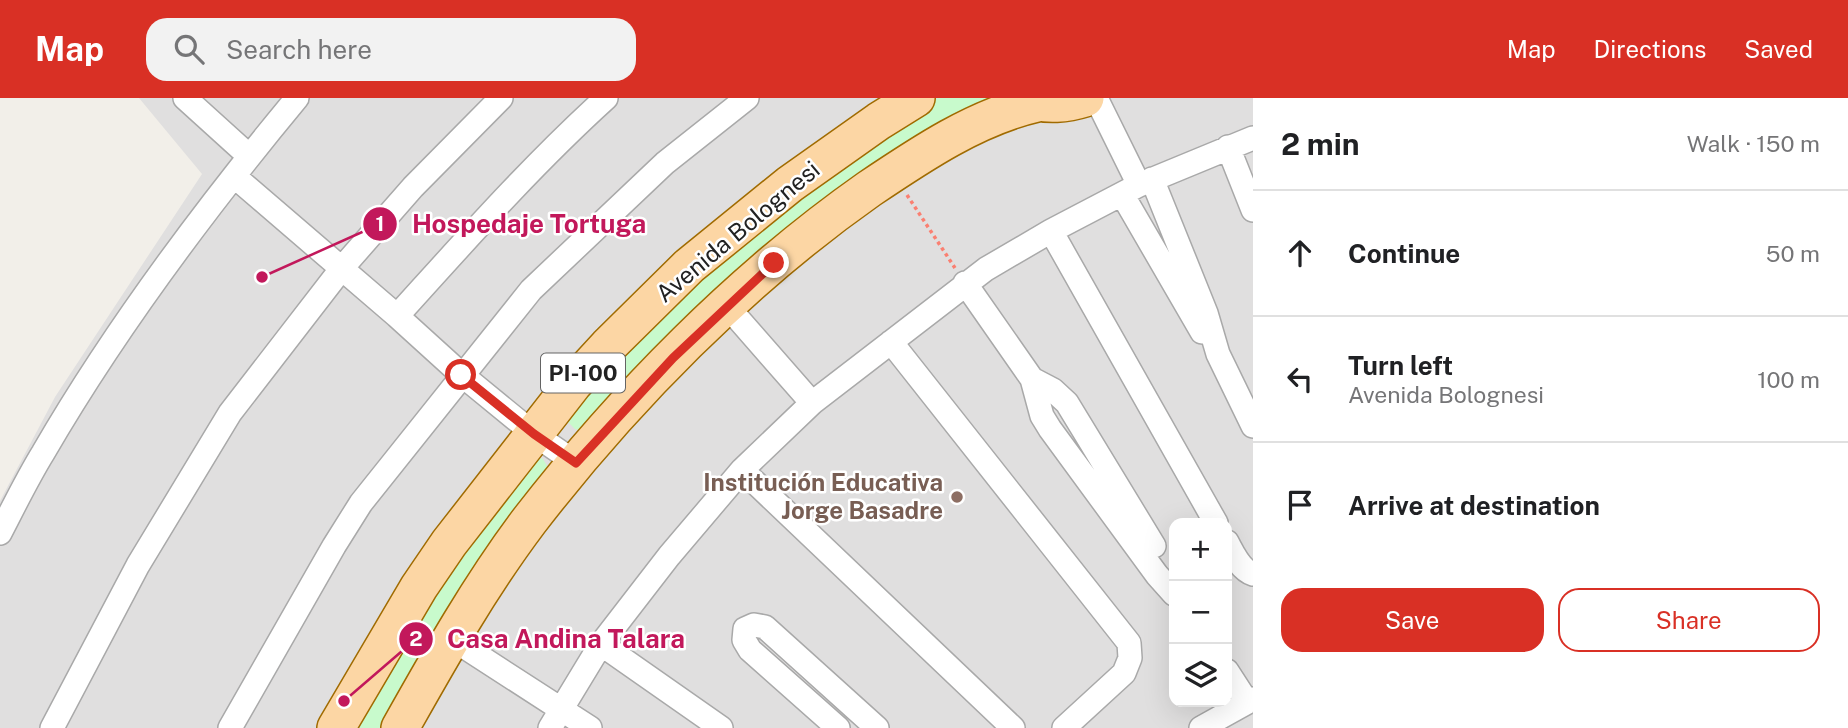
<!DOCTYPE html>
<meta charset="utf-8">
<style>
:root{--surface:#fff;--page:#f2f2f2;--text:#202124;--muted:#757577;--line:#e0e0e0;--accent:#d93025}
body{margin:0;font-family:"Public Sans",sans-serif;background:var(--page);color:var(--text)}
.controls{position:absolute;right:21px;bottom:21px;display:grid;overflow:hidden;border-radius:14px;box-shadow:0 7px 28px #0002}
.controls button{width:63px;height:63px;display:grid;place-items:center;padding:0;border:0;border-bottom:2px solid var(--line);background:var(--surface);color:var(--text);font:35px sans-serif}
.stop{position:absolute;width:21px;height:21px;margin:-16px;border:5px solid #d93025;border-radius:50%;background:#fff}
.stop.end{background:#d93025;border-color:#fff;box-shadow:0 2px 7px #0008}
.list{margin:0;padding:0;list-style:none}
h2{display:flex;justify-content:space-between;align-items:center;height:91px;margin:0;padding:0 28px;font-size:30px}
h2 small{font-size:23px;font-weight:400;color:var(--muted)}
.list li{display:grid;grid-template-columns:46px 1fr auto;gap:21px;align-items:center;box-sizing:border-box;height:126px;padding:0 28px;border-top:2px solid var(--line)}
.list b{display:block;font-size:26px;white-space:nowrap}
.list p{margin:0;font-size:23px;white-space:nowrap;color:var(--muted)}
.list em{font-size:23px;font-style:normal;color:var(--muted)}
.actions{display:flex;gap:14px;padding:21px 28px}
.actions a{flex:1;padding:16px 0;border:2px solid var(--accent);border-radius:21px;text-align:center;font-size:24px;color:var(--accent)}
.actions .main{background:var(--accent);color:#fff}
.icon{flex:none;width:38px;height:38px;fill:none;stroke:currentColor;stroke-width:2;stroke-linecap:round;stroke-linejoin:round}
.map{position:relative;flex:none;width:1253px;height:630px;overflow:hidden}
header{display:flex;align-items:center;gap:42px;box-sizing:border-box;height:98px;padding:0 35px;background:var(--accent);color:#fff}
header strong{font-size:33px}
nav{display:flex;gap:38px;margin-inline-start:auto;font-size:24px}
.search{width:490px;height:63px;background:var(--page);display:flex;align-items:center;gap:18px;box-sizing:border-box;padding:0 24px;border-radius:21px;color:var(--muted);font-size:26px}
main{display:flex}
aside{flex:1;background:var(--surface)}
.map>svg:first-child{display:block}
.residential{fill:#e0dfdf;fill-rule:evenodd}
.park{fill:#c8facc}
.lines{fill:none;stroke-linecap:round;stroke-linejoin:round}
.street-casing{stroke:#a9a9a9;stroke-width:26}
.primary-casing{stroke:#a06b00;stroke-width:40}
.path{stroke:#fa8072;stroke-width:3.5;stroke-dasharray:3.5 3.5;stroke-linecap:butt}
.street{stroke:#fff;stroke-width:23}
.primary{stroke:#fcd6a4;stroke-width:37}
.route{stroke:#d93025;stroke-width:9}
.education-dot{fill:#8d6e63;stroke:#fff;stroke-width:2.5}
.labels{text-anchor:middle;stroke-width:5;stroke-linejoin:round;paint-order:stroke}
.shield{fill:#fff;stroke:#646464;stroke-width:2}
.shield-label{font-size:23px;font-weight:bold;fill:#222}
.street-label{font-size:24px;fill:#222;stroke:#fff}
.education-label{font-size:24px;font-weight:bold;fill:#785e54;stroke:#fff;text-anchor:end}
.leader{fill:none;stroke:#c2185b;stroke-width:2.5}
.callout-dot{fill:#c2185b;stroke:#fff;stroke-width:2.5}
.mark-label{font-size:21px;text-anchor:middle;font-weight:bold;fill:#fff}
.callout-label{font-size:26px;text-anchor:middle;font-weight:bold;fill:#c2185b;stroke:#fff;stroke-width:5;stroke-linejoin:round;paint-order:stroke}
</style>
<header>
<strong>Map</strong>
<div class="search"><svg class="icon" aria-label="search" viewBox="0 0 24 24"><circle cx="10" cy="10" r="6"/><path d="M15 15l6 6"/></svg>Search here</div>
<nav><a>Map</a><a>Directions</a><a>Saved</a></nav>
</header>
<main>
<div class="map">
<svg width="1253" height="630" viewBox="0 0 1253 630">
<rect width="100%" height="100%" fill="#f2efe9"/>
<path class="residential" d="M139,0H1253V630H0V403L55,299L202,76ZM1174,425H1227V604H1174Z"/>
<path class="park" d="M938,0H992L583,333L575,331L566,322L643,224L878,37Z
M535,358L543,361L550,373L389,630H351L431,492Z"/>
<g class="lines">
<defs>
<path id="street" d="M185,0L249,58
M1096,0L1139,87
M1228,49L1253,112
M234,78L397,218L462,277L534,336L576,365
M1152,81L1206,215L1218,256L1253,328
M1122,96L1202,234
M1051,133L1216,425
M965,185L1032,281L1042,318L1050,331L1157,477L1174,496
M727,208L812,305
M397,218C465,143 531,68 606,0
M891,244L1129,545L1130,560L1124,575L1064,630
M1032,281L1053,292L1067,305L1154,448
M742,372L1013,630
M0,435C14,408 27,381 43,355C116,229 204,112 297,0
M1227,444C1233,455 1240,472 1253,476
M451,540L590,630
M601,546L721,630
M1227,573L1247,604
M52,630L138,467L230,315L342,170L413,89L501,0
M230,630L334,448L361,405L531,192L665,65L747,0
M550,630L601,546L669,458L742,372L812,305L986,171L1051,133L1139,87L1253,40
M838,630L750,552L744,542L745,531L754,527L765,529L877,630
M1201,630L1253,601"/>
<path id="primary" d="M1029,0C1044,9 1069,5 1085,0
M336,630L419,489L449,445L573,286L608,248L689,168L790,86L879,23L916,0
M400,630C440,559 480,488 529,423C624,300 741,181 869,91C921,56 976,19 1037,5"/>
</defs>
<use href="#street" class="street-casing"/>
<use href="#primary" class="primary-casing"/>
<path class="path" d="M907,97L955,170"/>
<use href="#street" class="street"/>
<use href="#primary" class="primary"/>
</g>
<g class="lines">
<path class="route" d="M461,277L534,336L576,365L673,260L774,165"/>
</g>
<circle class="education-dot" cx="957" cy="399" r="7"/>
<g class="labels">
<rect class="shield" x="541" y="255.5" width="84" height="39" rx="5"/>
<g class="shield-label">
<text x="583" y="283">PI-100</text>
</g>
<g class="street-label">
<text transform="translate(738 134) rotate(-40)" y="8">Avenida Bolognesi</text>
</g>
<g class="education-label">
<text x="943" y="393">Institución Educativa<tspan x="943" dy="28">Jorge Basadre</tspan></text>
</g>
</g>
<path class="leader" d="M262 179L380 126M344 603L416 541"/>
<g class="callout-dot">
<circle cx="262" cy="179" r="7"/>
<circle cx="344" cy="603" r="7"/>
<circle cx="380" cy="126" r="18"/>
<circle cx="416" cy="541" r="18"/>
</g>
<g class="mark-label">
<text x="380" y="133">1</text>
<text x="416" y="548">2</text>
</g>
<g class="callout-label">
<text x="529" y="135">Hospedaje Tortuga</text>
<text x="566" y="550">Casa Andina Talara</text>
</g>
</svg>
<div class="controls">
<button>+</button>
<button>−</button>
<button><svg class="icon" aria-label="layers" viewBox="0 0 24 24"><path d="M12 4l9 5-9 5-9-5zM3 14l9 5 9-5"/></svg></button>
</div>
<div class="stop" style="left:461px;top:277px"></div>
<div class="stop end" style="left:774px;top:165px"></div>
</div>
<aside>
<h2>2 min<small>Walk · 150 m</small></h2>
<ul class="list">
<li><svg class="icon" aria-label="ahead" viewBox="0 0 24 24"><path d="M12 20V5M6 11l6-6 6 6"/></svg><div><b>Continue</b></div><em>50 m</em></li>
<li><svg class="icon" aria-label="left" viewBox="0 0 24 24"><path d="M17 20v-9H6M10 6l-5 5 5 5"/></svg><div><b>Turn left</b><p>Avenida Bolognesi</p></div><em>100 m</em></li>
<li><svg class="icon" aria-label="arrive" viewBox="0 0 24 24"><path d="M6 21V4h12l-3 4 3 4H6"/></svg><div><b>Arrive at destination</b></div></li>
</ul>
<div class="actions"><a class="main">Save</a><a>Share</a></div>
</aside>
</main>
